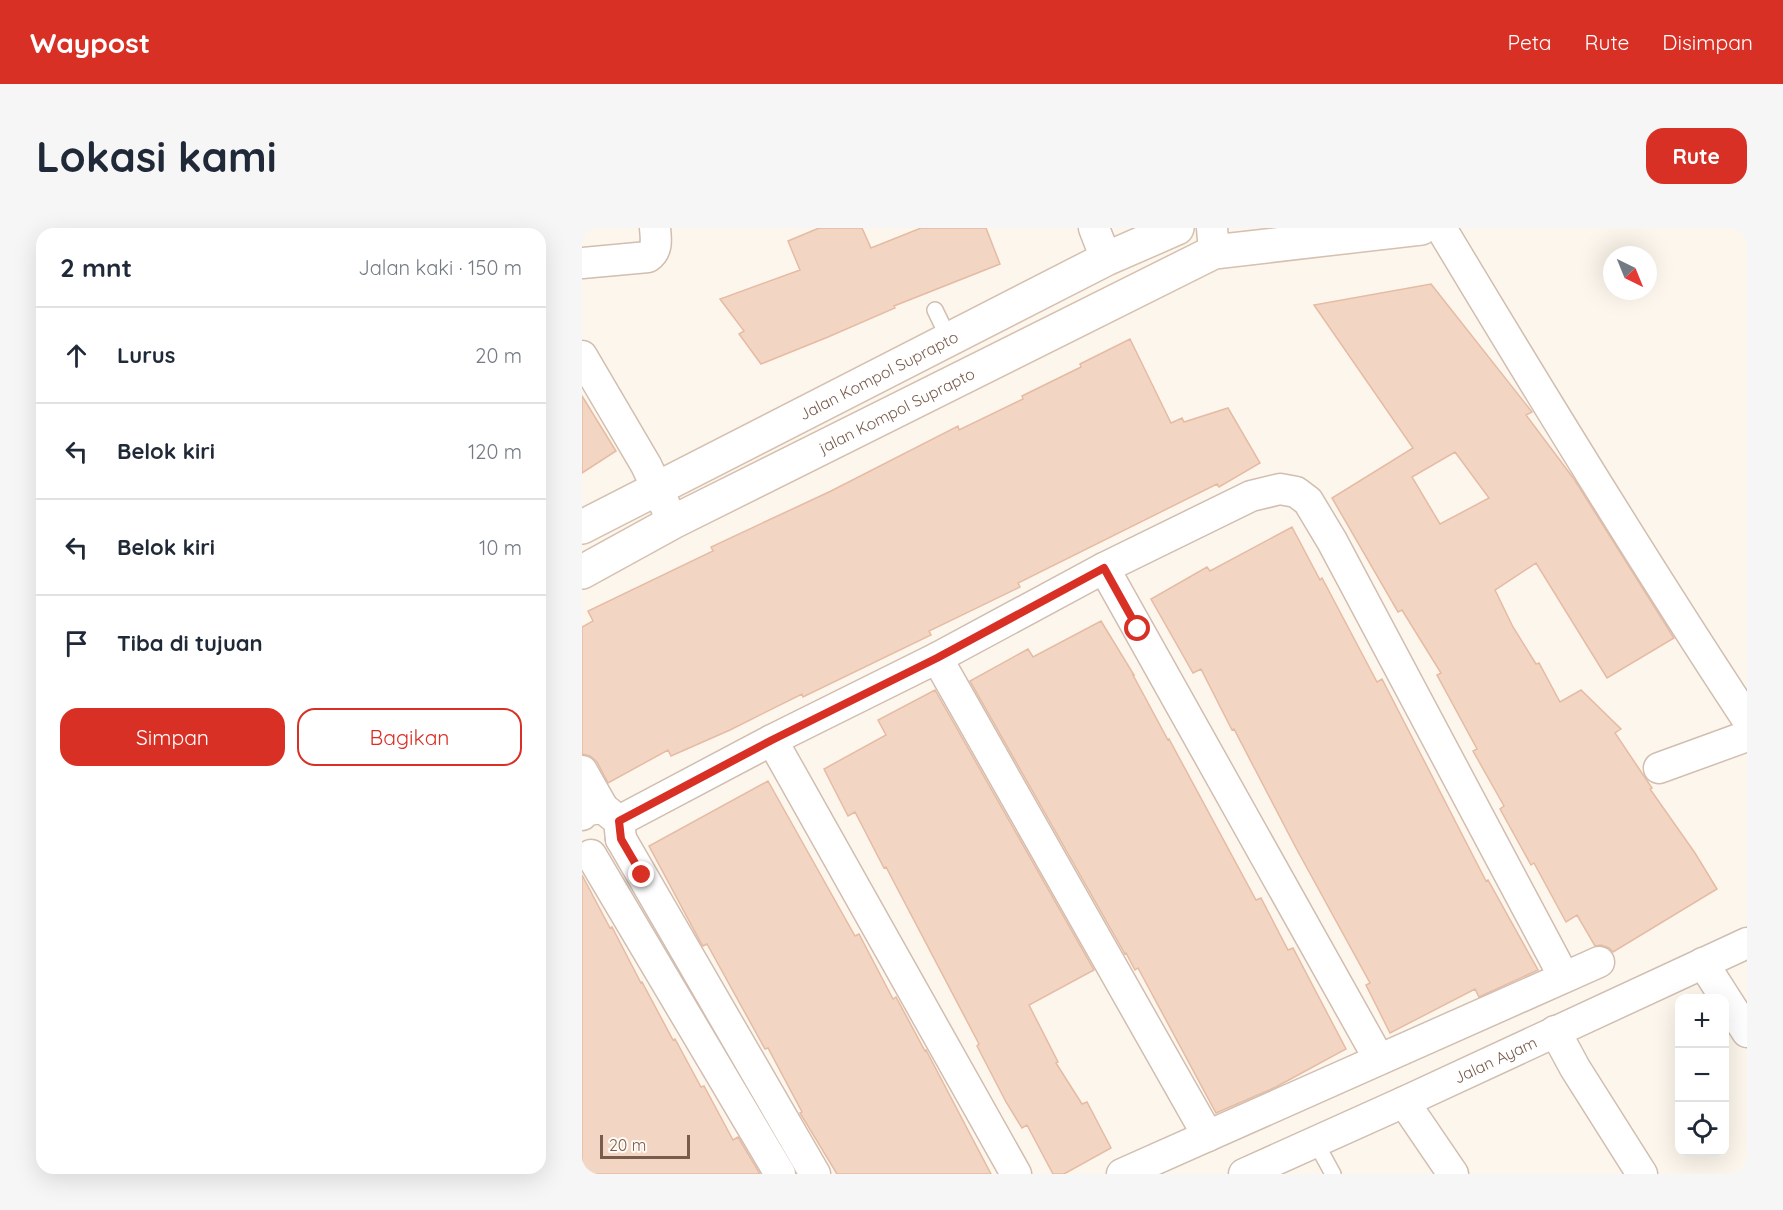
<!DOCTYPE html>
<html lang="id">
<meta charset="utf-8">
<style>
:root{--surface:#fff;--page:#f6f6f7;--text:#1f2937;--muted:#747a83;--line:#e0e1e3;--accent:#d93025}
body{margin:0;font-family:Quicksand,sans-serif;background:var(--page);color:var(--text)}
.controls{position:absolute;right:18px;bottom:18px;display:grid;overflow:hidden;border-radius:12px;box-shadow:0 6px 24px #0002}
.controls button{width:54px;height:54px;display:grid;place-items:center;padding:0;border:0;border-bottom:2px solid var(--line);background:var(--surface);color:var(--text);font:30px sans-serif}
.compass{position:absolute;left:1021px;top:18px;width:54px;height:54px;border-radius:50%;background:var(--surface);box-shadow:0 6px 24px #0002;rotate:137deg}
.scale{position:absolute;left:18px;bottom:15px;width:90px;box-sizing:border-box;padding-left:6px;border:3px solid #7a5c4d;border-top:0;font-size:16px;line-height:21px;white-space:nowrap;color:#7a5c4d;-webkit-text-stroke:4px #fffaf3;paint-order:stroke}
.stop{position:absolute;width:18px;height:18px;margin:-14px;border:4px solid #d93025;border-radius:50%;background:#fff}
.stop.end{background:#d93025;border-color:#fff;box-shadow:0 2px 6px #0008}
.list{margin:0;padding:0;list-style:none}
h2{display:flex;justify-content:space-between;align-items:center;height:78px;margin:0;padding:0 24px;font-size:26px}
h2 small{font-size:20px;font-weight:400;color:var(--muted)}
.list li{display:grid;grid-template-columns:39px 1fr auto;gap:18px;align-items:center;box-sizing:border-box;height:96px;padding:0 24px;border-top:2px solid var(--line)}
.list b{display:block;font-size:22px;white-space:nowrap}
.list em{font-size:20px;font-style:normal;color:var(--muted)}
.actions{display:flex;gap:12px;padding:18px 24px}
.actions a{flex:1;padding:14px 0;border:2px solid var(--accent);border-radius:18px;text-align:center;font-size:21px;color:var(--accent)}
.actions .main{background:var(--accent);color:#fff}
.icon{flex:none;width:33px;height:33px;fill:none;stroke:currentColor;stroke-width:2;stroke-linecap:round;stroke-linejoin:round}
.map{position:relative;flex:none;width:1165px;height:946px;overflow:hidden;border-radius:18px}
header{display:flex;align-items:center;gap:36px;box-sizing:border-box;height:84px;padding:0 30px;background:var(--accent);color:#fff}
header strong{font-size:28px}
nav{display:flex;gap:33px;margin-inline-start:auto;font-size:21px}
.intro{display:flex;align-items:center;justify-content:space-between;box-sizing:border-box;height:144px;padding:0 36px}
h1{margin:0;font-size:42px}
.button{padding:15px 27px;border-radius:18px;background:var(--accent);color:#fff;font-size:21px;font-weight:700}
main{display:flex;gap:36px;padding:0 36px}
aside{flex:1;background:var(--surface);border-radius:18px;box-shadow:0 6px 24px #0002}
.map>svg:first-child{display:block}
.building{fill:#f3d5c3;stroke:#e6bba3;stroke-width:1.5;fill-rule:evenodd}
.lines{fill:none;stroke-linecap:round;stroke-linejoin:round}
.lane-casing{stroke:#d1beb0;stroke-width:18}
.street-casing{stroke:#d1beb0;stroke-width:33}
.secondary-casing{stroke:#d6c0b0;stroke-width:36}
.lane{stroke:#fff;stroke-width:15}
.street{stroke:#fff;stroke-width:30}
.secondary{stroke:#fff;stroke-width:33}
.route{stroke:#d93025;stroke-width:8}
.labels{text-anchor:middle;stroke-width:6;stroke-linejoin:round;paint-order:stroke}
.street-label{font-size:16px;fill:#7a5c4d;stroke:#fffaf3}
</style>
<header>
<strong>Waypost</strong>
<nav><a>Peta</a><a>Rute</a><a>Disimpan</a></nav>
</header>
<div class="intro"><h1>Lokasi kami</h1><a class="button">Rute</a></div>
<main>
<aside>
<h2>2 mnt<small>Jalan kaki · 150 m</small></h2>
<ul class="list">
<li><svg class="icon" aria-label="ahead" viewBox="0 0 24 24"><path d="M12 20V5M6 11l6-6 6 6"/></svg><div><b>Lurus</b></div><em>20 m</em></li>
<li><svg class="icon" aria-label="left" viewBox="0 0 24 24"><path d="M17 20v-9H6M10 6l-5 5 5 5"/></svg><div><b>Belok kiri</b></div><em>120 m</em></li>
<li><svg class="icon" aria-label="left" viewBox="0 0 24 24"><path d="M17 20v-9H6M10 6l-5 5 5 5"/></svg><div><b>Belok kiri</b></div><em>10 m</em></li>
<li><svg class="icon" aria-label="arrive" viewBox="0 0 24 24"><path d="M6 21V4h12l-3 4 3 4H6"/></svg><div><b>Tiba di tujuan</b></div></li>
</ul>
<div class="actions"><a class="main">Simpan</a><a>Bagikan</a></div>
</aside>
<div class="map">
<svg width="1165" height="946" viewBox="0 0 1165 946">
<rect width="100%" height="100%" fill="#fdf6ec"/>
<path class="building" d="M237,0H280L289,20L339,0H404L418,36L312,78L313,80L246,109L179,136L157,106L162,103L138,71L218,42L206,13Z
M849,56L950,184L944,187L992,251L1092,410L1025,450L954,335L913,362L931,399L954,436L957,435L978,474L999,462L1039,501L1033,505L1070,560L1068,561L1113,625L1135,661L1031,724L1027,720L1019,717L1013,718L995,687L984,694L952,635L949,637L918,581L922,578L891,523L895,521L855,447L859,445L820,382L816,384L750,270L831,220L732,77ZM873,224L907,270L858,296L830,249Z
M548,111L589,195L600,190L602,194L646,180L678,235L637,259L635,256L436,355L438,359L347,403L349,407L221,469L220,466L148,502L89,528L86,522L26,555L15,534L8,528L0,526V399L11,393L6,383L131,323L129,319L249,263L376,198L377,202L441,171L440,168L499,139L498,136Z
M0,168L34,223L0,245Z
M710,299L738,352L740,350L795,454L800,451L904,653L906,652L956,742L897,769L893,761L808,805L784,757L788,755L714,620L652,501L650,502L619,441L611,445L569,371L625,339L628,343Z
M519,393L552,447H551L586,512L587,511L674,672L679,670L706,722L711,720L764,821L694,859L634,885L556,740L553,742L544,725L543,726L388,453L446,421L451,429Z
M353,462L512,742L447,777L476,834L474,835L500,876L505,874L529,920L482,946H471L445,897L440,900L424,874L395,818L397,816L304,639L302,640L273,584L266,588L242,541L304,507L296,492Z
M186,553L273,708L277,706L311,771L314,769L343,823L344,822L409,946H255L218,885L220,884L186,820L183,821L125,716L121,718L119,715L67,618Z
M0,647L28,700L30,699L59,755L60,754L91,812L93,811L119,859L122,858L151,912L156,909L178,946H0Z"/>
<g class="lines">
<defs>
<path id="lane" d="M353,82L367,111
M733,913L751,946"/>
<g id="street">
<path d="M512,0L524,31"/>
<path d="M630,0L632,24"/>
<path d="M859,0C958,165 1059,330 1165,491"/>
<path d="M0,35L66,29C76,22 74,11 73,0"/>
<path d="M0,128L64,237L91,294"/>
<path d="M522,340L797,831"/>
<path d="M355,430L626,908"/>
<path d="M190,512L434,946"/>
<path d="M1077,540L1165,508"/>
<path d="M0,543L21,580"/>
<path d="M0,587L5,582L21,580L37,593L39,611"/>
<path d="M37,593L190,512L355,430L522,340L669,268L698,261L714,264L726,273L750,313L982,749"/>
<path d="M39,611L233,946"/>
<path d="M9,627L198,946"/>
<path d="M1121,735L1165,804"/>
<path d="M973,803L993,840L1060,946"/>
<path d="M822,874L871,946"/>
<path d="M540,946L1017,734"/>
<path id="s1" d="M662,946L822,874L1165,715"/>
</g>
<g id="secondary">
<path id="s2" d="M0,299L524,31L595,0"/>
<path id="s3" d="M0,344L91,294L632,24L839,0"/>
</g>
</defs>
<use href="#lane" class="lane-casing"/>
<use href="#street" class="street-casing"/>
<use href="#secondary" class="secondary-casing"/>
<use href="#lane" class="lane"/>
<use href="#street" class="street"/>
<use href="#secondary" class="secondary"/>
</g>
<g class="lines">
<path class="route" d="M60,647L39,611L37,593L190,512L355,430L522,340L556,401"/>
</g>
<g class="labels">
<g class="street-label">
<text dy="6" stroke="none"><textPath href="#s2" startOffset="333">Jalan Kompol Suprapto</textPath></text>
<text dy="6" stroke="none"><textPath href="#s3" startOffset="354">jalan Kompol Suprapto</textPath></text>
<text dy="6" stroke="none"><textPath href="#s1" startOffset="276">Jalan Ayam</textPath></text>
</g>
</g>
</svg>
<div class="controls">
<button>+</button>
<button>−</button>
<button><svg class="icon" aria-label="locate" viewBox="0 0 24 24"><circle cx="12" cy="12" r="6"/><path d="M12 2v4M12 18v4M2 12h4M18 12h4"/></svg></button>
</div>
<svg class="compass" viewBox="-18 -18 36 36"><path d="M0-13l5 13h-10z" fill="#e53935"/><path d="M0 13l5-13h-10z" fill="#747a83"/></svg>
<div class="scale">20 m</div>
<div class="stop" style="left:556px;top:401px"></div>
<div class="stop end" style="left:60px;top:647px"></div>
</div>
</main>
